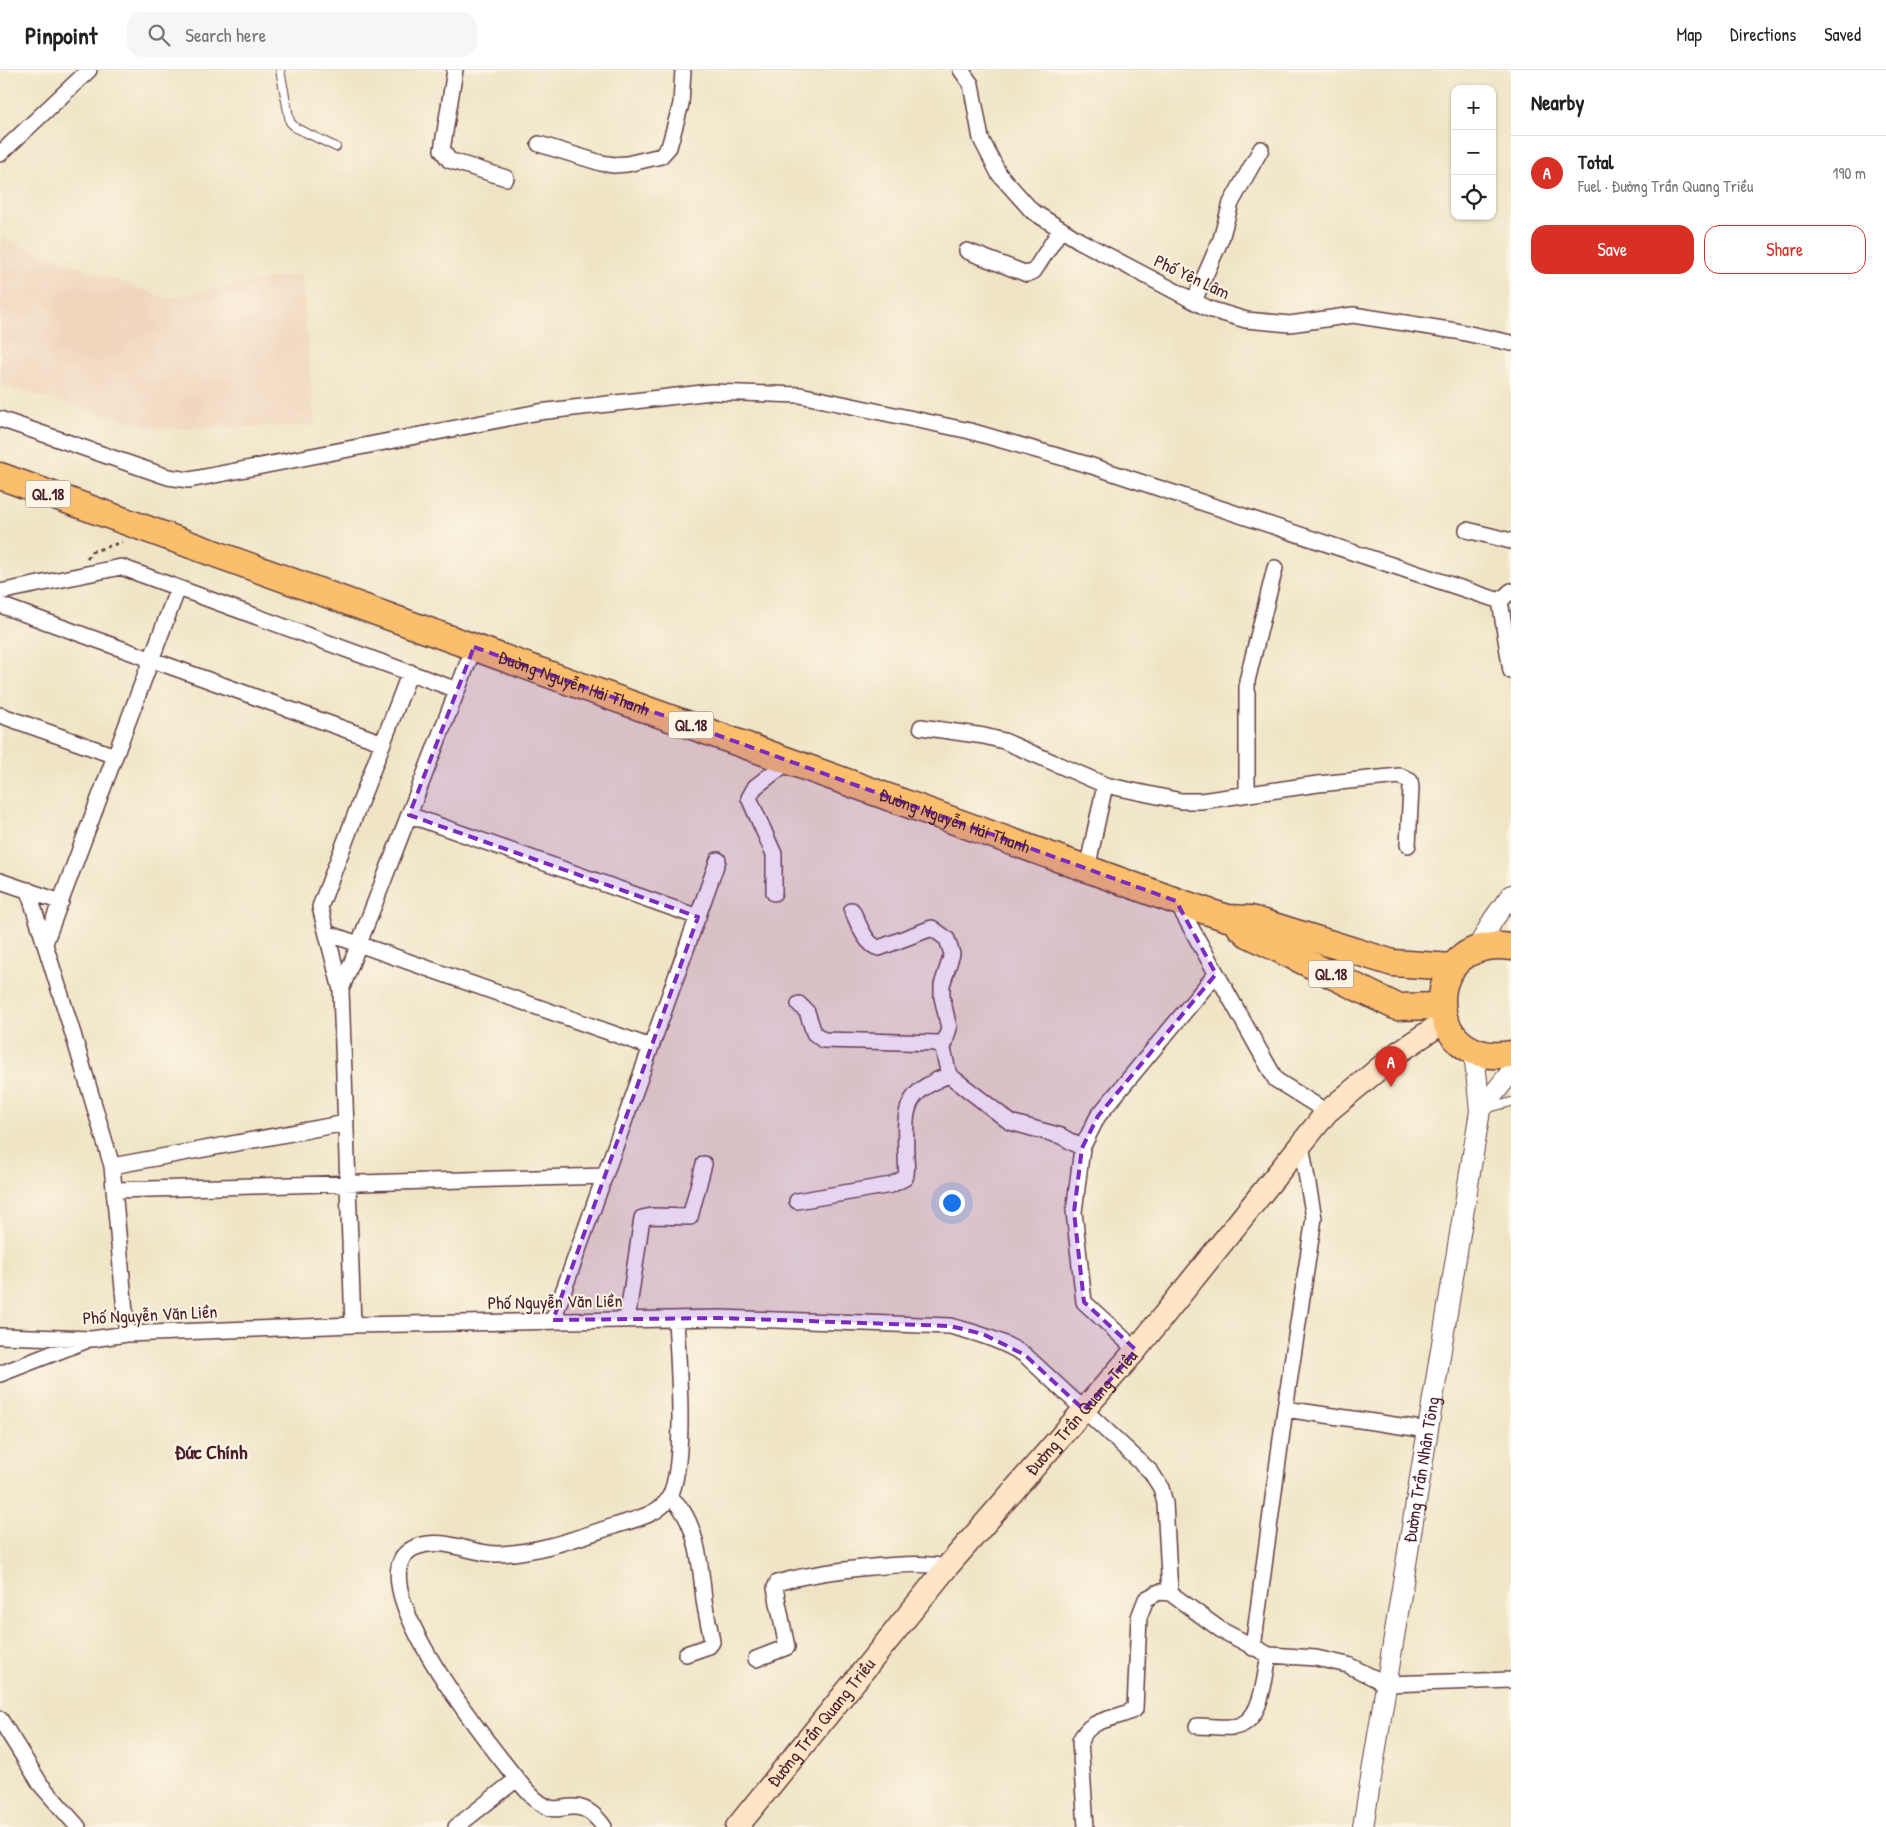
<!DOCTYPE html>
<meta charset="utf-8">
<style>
:root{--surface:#fff;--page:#f6f6f6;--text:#222;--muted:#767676;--line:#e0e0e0;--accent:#d93025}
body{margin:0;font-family:"Patrick Hand",sans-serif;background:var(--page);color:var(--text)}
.controls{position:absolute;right:15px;top:15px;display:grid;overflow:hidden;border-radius:10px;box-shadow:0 1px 4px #0004}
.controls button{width:45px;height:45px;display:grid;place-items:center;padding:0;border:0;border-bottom:1px solid var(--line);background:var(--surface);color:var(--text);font:25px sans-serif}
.you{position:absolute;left:951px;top:1132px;width:18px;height:18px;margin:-12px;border:4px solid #fff;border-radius:50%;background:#1a73e8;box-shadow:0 0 0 8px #1a73e833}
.badge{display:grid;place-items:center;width:32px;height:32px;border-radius:50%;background:var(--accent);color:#fff;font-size:16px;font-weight:700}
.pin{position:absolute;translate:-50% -41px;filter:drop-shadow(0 1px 2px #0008)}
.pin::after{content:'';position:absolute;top:26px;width:18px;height:15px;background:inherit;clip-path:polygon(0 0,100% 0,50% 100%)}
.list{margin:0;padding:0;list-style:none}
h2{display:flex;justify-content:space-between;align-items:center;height:65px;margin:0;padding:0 20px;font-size:21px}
h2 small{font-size:16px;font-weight:400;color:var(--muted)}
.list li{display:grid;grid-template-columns:32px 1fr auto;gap:15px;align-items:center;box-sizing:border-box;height:75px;padding:0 20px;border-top:1px solid var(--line)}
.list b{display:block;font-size:19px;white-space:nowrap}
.list p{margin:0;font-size:16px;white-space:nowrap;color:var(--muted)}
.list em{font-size:16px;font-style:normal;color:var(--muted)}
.actions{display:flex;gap:10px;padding:15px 20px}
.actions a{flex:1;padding:11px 0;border:1px solid var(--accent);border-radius:15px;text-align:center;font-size:18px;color:var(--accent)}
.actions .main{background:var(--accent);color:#fff}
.icon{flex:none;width:28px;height:28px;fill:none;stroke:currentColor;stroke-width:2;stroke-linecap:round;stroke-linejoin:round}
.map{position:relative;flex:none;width:1511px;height:1757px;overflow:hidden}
header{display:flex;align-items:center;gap:30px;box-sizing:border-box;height:70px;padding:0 25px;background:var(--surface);border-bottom:1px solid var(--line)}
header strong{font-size:24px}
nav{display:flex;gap:28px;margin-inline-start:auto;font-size:18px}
.search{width:350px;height:45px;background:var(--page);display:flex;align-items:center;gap:12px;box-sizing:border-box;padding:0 18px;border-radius:15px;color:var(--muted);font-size:19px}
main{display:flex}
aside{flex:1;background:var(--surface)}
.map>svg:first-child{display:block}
.built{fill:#f1d5bd}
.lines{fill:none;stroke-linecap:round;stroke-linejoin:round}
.service-casing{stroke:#633d42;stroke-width:10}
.minor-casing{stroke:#633d42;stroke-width:18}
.tertiary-casing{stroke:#633d42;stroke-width:22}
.secondary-casing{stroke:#633d42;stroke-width:25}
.trunk-casing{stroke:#633d42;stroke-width:29}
.path{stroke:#633d42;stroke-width:3;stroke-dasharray:4 4;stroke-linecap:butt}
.service{stroke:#fff;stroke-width:8}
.minor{stroke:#fff;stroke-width:15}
.tertiary{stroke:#fff;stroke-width:20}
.secondary{stroke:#fde5c5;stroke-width:22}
.trunk{stroke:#fabe6d;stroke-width:26}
.marked{fill:#7b2cbf;fill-opacity:0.2;stroke:#7b2cbf;stroke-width:4;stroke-dasharray:10 6;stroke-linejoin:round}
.labels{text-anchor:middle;stroke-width:4;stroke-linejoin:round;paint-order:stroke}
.shield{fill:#fcf5e5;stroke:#7f5f63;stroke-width:1}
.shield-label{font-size:16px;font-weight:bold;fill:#4a1f2b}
.street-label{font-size:18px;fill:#4a1f2b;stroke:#fcf5e5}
.quarter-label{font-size:20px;font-weight:bold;fill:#4a1f2b;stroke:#fcf5e5}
</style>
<header>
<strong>Pinpoint</strong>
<div class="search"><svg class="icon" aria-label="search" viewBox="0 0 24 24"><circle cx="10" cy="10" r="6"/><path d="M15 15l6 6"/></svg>Search here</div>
<nav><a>Map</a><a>Directions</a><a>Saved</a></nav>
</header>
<main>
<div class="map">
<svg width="1511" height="1757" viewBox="0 0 1511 1757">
<rect width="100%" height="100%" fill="#fcf5e5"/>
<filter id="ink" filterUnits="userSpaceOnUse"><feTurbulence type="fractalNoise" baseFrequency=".02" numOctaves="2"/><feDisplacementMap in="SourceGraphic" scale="10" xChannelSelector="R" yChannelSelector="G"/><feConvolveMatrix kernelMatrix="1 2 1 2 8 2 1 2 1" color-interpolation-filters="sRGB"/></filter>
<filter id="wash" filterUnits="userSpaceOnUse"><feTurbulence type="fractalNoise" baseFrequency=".0096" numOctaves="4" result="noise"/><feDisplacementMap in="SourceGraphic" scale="20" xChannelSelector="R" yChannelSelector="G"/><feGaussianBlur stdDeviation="1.12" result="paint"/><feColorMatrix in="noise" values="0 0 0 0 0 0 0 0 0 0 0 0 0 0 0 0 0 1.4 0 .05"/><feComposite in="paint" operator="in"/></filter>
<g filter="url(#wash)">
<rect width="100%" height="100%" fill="#efe5c6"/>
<path class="built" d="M0,168L166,228L301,203L315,355L159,359L0,315Z"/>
</g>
<g filter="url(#ink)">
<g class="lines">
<defs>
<path id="service" d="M280,0L290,52L296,58L336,77
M1489,1038L1511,1032"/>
<path id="minor" d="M455,0L442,80L449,90L506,108
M961,0L971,14L981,69L999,104L1032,141L1080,171L1209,239L1246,250L1290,254L1353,245L1456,261L1511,273
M539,74L601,93L614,95L627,94L661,86L669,77L681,34L683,0
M0,84L89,0
M967,181L1027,204L1034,201L1061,159
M1194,231L1221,169L1231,133L1261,79
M0,349L168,407L189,410L539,342L711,322L800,325L970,361L1092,396L1500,531L1511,521
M1467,460L1511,471
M0,522L121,497L457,620
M1500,531L1511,601
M0,535L383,673
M0,645L115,686
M921,657L984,666L1004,671L1105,715L1181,731H1201L1318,714L1400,706L1410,711L1411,718L1408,775
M1247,723V611L1275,498
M409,745L698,847
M1087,799L1105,715
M0,811L61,832
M28,820L73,964L112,1096L127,1264
M774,823V784L749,728L755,717L789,691
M1176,831L1276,1010L1327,1042
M852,840C858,852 865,875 879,878L932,858L947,869L952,884L942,915V927L949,958L943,979
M327,863L651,977
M45,873L178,518
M341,920L474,577
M799,934L807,942L814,963L823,970L939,973L943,979L949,1005L1010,1052L1061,1066L1082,1078
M112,1096L346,1053
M116,1120L605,1106
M797,1131L891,1115L905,1108C908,1101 906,1092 906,1085C905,1040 902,1023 949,1005
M553,1250L718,790
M627,1250L642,1148L652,1146L690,1147L704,1094
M353,1255L341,920L320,837L410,602
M0,1266L92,1269L127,1264L353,1255L719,1248L950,1256C977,1263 1001,1270 1025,1285L1151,1402L1161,1418L1165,1433L1170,1523
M1136,1280L1084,1232L1074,1142L1082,1078L1098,1046L1216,904
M0,1304L85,1271
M1285,1339L1428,1360
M669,1427C697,1445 701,1499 704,1530C706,1544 710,1558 712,1572L709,1576L686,1584
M1253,1578L1285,1339L1314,1148L1301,1075
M756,1589L787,1577L775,1518L777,1513C813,1502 913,1489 947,1497
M0,1649L41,1715L78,1757
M1197,1656C1209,1656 1221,1658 1233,1657C1263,1654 1264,1608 1269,1585
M456,1757L517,1709
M604,1757C597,1747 588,1737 574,1737C566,1736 559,1741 550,1738C537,1734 525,1719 516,1708C492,1678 349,1503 416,1477C444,1466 470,1484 498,1484C538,1483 577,1468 614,1456C632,1450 659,1445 669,1428C687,1395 678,1290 676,1250
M1086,1757L1080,1671C1091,1646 1115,1651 1135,1639L1139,1547L1146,1529L1159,1522L1170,1523L1221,1560L1269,1585L1316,1588L1348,1595L1386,1614L1511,1610"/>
<g id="tertiary">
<path d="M1477,879L1493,850L1511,825"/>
<path d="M1480,1041L1511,1002"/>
<path id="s1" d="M1363,1757L1480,1041L1474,982"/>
</g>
<g id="secondary">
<path id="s2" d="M737,1757L947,1497L1136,1280L1327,1042L1399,982L1445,951"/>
</g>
<g id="trunk">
<path id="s3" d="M0,406L1176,831L1227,848L1251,849L1393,893L1453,897"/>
<path d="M1240,857L1248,864L1397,937L1441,936"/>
<path d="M1511,877C1419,863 1419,999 1511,984"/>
</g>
</defs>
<use href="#service" class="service-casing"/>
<use href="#minor" class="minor-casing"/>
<use href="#tertiary" class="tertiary-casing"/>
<use href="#secondary" class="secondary-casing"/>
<use href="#trunk" class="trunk-casing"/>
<path class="path" d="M87,489L91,482L122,472"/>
<use href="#service" class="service"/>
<use href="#minor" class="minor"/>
<use href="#tertiary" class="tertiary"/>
<use href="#secondary" class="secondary"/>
<use href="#trunk" class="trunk"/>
</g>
</g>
<path class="marked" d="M474,577L1176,831L1216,904L1098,1046L1082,1078L1074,1142L1084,1232L1136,1280L1084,1340L1025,1285L983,1264L950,1256L719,1248L553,1250L698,847L409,745Z"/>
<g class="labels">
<g class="shield">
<rect x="25.5" y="410.5" width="45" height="27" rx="4"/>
<rect x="668.5" y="641.5" width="45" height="27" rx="4"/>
<rect x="1308.5" y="890.5" width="45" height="27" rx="4"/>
</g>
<g class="shield-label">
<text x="48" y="430">QL.18</text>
<text x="691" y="661">QL.18</text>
<text x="1331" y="910">QL.18</text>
</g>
<g class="street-label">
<text transform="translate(1192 207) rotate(25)" y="6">Phố Yên Lâm</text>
<text dy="6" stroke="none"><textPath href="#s3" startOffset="610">Đường Nguyễn Hải Thanh</textPath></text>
<text dy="6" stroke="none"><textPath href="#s3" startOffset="1015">Đường Nguyễn Hải Thanh</textPath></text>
<text transform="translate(555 1232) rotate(-1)" y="6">Phố Nguyễn Văn Liền</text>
<text transform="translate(150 1245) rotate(-3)" y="6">Phố Nguyễn Văn Liền</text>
<text dy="6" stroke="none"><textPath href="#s2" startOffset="539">Đường Trần Quang Triều</textPath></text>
<text dy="6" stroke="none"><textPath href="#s1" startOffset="362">Đường Trần Nhân Tông</textPath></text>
<text dy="6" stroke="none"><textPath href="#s2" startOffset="134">Đường Trần Quang Triều</textPath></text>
</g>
<g class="quarter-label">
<text x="211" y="1389">Đức Chính</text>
</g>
</g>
</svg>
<div class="controls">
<button>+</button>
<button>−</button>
<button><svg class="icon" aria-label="locate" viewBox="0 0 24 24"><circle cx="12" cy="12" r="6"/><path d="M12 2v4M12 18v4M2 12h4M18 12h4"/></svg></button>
</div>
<div class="you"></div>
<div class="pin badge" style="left:1391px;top:1017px">A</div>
</div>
<aside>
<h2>Nearby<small></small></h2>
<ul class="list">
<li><span class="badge">A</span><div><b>Total</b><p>Fuel · Đường Trần Quang Triều</p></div><em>190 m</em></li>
</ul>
<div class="actions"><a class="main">Save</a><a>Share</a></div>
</aside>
</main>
